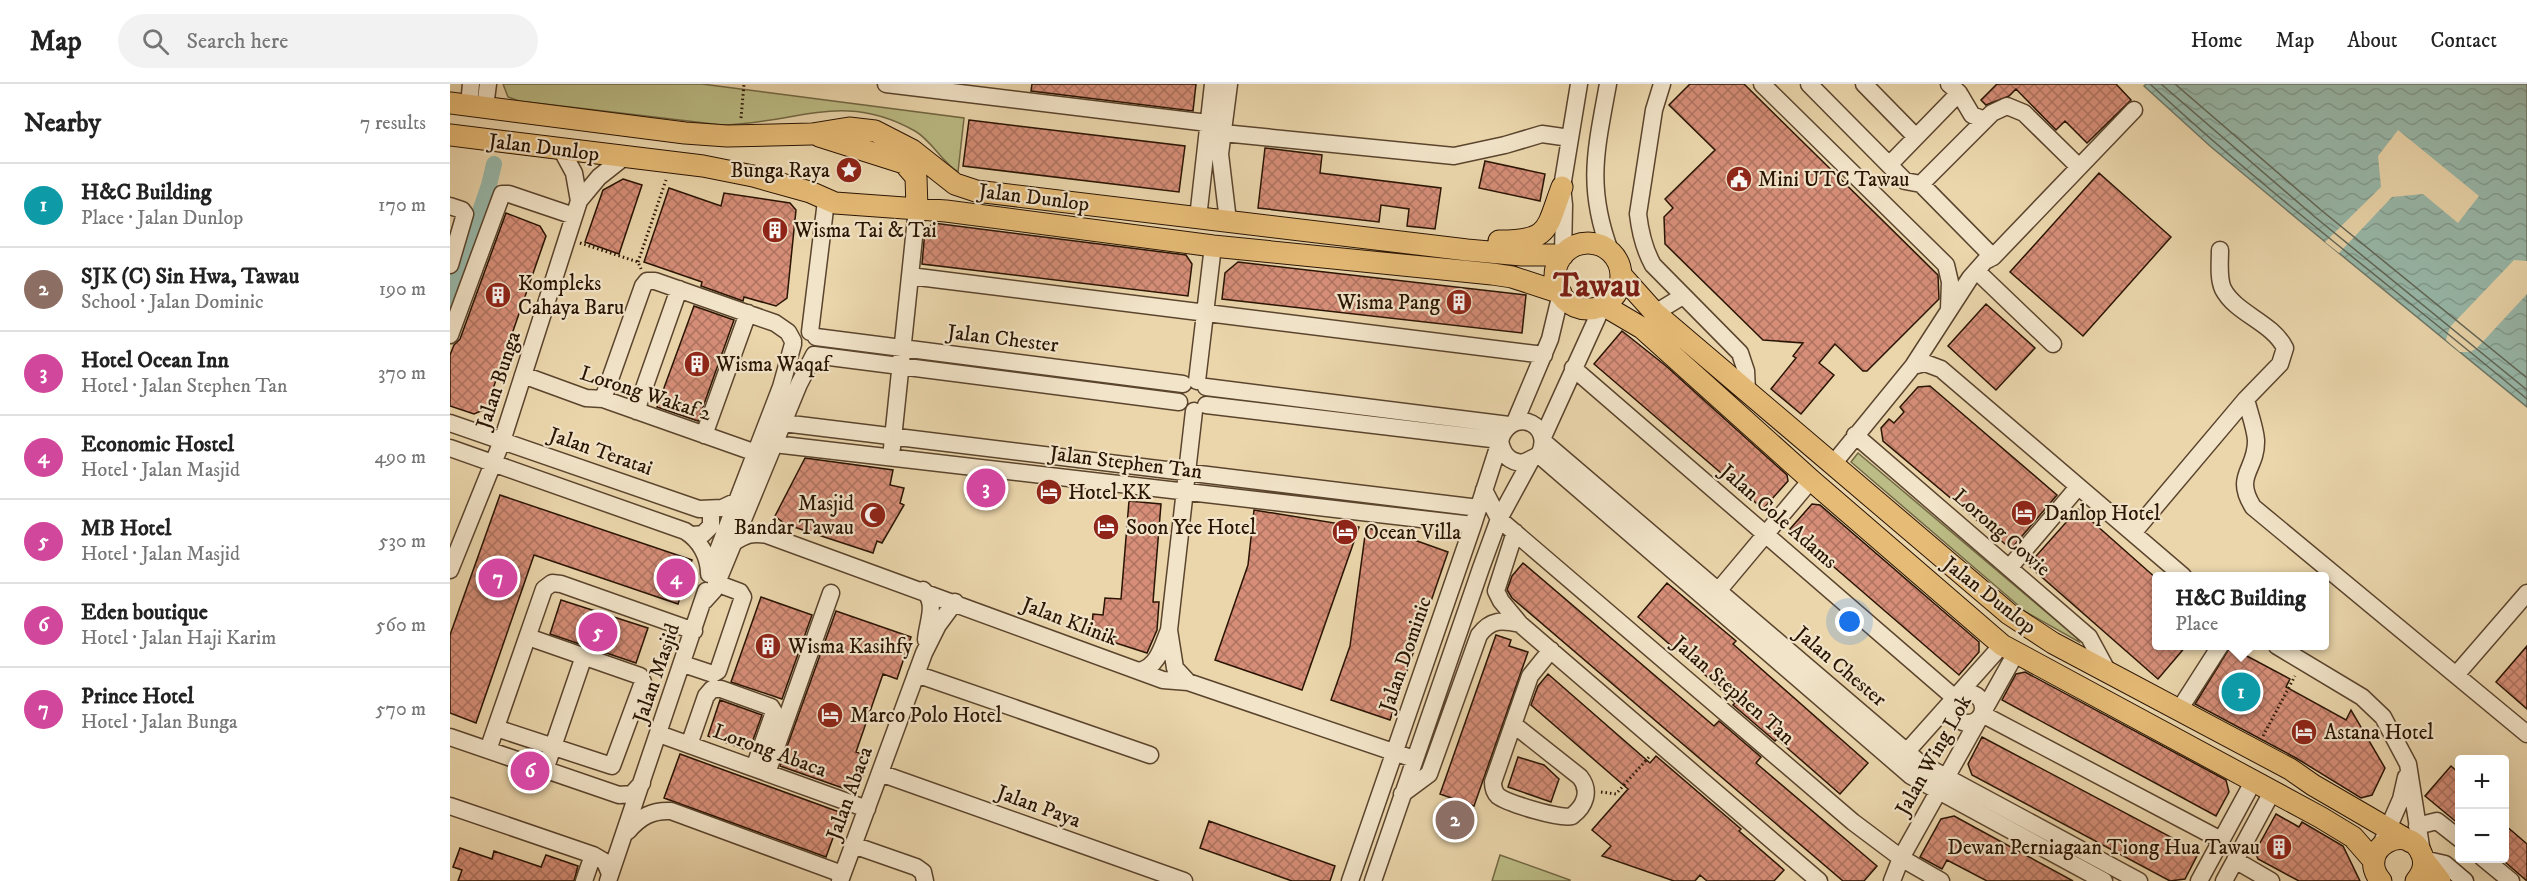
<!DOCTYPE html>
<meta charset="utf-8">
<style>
:root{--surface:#fff;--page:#f2f2f2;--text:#222;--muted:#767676;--line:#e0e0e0;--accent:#7c3aed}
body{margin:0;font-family:"IM FELL DW Pica",serif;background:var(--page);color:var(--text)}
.controls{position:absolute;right:18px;bottom:18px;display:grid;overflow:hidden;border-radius:6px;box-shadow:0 6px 24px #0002}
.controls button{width:54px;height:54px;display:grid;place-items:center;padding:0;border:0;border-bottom:2px solid var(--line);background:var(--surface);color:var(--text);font:30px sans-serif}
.you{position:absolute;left:1400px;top:538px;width:21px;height:21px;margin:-15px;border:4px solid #fff;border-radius:50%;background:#1a73e8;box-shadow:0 0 0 9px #1a73e833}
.badge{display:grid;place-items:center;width:39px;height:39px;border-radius:50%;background:var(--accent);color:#fff;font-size:20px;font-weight:700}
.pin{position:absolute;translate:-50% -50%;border:3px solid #fff;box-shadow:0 2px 6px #0006}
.popup{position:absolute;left:1702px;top:488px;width:177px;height:78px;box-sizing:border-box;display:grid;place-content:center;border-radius:6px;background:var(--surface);filter:drop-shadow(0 2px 4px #0005);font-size:20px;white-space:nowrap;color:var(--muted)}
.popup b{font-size:22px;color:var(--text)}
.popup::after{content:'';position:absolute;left:50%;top:100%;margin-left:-12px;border:12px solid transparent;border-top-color:var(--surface)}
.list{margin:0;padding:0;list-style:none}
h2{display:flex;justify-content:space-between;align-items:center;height:78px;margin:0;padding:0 24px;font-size:26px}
h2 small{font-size:20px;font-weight:400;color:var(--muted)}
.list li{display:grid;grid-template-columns:39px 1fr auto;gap:18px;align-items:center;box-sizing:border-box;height:84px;padding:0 24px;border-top:2px solid var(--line)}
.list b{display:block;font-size:22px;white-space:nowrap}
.list p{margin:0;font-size:20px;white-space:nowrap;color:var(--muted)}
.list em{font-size:20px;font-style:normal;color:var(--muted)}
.icon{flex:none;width:33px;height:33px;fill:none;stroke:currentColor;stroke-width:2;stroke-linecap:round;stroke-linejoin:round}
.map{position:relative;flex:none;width:2077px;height:797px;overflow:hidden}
header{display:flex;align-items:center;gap:36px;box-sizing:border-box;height:84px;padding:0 30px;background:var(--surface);border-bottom:2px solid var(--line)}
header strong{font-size:28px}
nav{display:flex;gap:33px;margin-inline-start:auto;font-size:21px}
.search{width:420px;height:54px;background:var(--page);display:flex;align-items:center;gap:15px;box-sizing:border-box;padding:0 21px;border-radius:33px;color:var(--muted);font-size:22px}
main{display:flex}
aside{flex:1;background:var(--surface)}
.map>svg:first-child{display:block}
.park{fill:#bcbd86;stroke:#726844;stroke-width:1.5}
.water{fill:url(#water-waves);stroke:#6c7768;stroke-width:1.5}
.pier{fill:#ebd6ac}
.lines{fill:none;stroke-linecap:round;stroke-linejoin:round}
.shore{stroke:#606657;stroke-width:1.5}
.canal{stroke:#98b9ab;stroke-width:16}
.building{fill:url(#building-cross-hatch);stroke:#291403;stroke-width:1.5}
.minor-casing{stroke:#5a442d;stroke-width:19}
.major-casing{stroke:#291403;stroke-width:23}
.path{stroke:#291403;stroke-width:3;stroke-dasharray:1.5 3;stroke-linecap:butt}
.minor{stroke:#f2e4c9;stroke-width:16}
.major{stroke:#e6bb76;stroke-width:21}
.labels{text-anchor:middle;stroke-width:4.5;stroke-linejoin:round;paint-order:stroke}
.street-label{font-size:21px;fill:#291403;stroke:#f2e4c9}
.poi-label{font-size:21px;fill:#291403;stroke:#f2e4c9;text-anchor:start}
.town-label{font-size:33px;font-weight:bold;fill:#7a1f14;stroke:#f2e4c9}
</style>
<header>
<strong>Map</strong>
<div class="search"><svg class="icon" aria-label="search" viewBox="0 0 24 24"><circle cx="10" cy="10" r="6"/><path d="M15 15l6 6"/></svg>Search here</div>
<nav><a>Home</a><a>Map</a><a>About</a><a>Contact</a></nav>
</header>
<main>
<aside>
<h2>Nearby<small>7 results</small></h2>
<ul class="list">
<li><span class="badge" style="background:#0f9aa8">1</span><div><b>H&amp;C Building</b><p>Place · Jalan Dunlop</p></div><em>170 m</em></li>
<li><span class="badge" style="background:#8d6e63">2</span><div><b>SJK (C) Sin Hwa, Tawau</b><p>School · Jalan Dominic</p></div><em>190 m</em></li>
<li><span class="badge" style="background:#d1479c">3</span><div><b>Hotel Ocean Inn</b><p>Hotel · Jalan Stephen Tan</p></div><em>370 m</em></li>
<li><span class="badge" style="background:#d1479c">4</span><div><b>Economic Hostel</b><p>Hotel · Jalan Masjid</p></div><em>490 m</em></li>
<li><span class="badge" style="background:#d1479c">5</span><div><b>MB Hotel</b><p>Hotel · Jalan Masjid</p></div><em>530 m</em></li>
<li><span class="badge" style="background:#d1479c">6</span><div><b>Eden boutique</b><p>Hotel · Jalan Haji Karim</p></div><em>560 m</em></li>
<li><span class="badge" style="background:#d1479c">7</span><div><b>Prince Hotel</b><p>Hotel · Jalan Bunga</p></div><em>570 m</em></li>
</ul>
</aside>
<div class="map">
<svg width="2077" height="797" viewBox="0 0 2077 797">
<defs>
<pattern id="water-waves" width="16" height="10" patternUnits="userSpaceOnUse" patternTransform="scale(1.5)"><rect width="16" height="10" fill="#98b9ab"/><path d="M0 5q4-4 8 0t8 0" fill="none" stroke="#839e92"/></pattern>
<pattern id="building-cross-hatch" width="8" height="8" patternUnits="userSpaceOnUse" patternTransform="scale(1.5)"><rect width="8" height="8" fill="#d68e78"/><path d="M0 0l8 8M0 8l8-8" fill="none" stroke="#ae7360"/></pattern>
</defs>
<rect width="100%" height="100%" fill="#ebd6ac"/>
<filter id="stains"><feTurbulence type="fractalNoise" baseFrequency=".00333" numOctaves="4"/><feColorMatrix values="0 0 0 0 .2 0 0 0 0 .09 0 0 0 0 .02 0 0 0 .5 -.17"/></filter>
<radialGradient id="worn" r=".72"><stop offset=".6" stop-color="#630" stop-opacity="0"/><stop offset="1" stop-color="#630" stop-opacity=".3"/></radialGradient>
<path class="park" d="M53,0H252L514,34L508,88C491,77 482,57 465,47C393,6 345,40 272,41L69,17L58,13Z
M1408,369L1627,554L1629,558L1576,528L1401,378Z
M1050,771L1120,796V797H1042Z"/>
<path class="water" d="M1696,0H2077V323L1857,143L1760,62L1694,2Z"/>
<path class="pier" d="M1948,46L2029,112L2008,139L1973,110L1942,113L1889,169L1875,158L1931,103L1928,72Z
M2064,176L2077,177V210L2027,264L2020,268H2010L1996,256L2000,243Z"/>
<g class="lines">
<path class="shore" d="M1700,0C1820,112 1952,210 2077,315
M1711,0L1865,133L2077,306
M1725,0L1871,126L2077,294"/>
<path class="canal" d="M0,215L39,101L44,80"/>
</g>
<path class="building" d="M582,0H746L743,27L581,7Z
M1240,0H1294L1488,191L1489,215L1417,287H1413L1385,260L1369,279L1384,291L1351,330L1321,305L1346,274L1343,272L1353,259L1313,256L1215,160L1214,133L1223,124L1215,115L1265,66L1219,21Z
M1547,0H1666L1681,16L1637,59L1615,37L1606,46L1566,5L1559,12L1536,21L1531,16Z
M519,36L735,62L729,108L513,82Z
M815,64L872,71L870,89L991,104L985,145L957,142L959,125L931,121L929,138L808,124Z
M1035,77L1095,90L1090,117L1029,104Z
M1649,89L1721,153L1633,252L1560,188Z
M173,95L192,101L169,170L135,158L153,106Z
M219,104L271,122L274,109L340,119L346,126L337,214L326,222L294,213L293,217L251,202L252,198L194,178Z
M56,129L90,142L96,152L36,325L24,330L0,322V271L4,261L10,255Z
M483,139L736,171L742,180L738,212L472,180L475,146Z
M788,178L1076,211L1072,249L772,215L775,189Z
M1536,220L1585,264L1546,306L1498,262Z
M244,222L284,236L248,337L207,323Z
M1172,247L1216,282L1337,391L1338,397L1313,425L1144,280Z
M1480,302L1607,411L1561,465L1433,357L1431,344L1439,335L1444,339L1454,328L1450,323L1468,303Z
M355,374L443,386L440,401L454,404L450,419L454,421L432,459L427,457L423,469L335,440L325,432Z
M50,411L242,476L228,520L84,471L26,639L0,629V551Z
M679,417L711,420L703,518H709L707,546L697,569L641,551L643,530L653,531L655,514L671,515Z
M1362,420L1370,421L1529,558V568L1509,591L1340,445Z
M1628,425L1707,495V561H1737L1708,595L1578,481Z
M804,426L909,443L852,606L765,576L798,481Z
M916,444L942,448L998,468L940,636L881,616L900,562Z
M1073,479L1264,642L1269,637L1311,673L1306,679L1427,782L1414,797H1393L1062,514L1057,506L1062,492Z
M1217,499L1286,557L1283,560L1418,679L1390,710L1327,655L1325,657L1283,621L1285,619L1262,597L1188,533Z
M311,513L362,531L332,615L281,598Z
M111,516L198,544L186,579L100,550Z
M386,527L461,553L447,595L433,590L406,668L420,673L407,709L330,682Z
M1046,551L1061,556L1059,562L1078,568L1024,722L990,710Z
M2077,562V625L2046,598Z
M1780,563L1840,595L1836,603L1896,636L1901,626L1935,684L1922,711L1911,714L1846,674L1745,620Z
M1575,588L1776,696L1779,708L1766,732L1552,616L1566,590Z
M1098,590L1200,679L1206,672L1291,745L1289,747L1334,786L1324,797H1257L1250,791L1245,797H1224L1152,772L1161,762L1142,746L1178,705L1081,621L1088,602Z
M270,616L312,631L299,667L258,652Z
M1532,653L1749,768L1735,795L1720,797L1522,691L1518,680Z
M230,670L392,729L376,773L214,714Z
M1068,673L1094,681L1109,695L1101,718L1058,703Z
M2001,682L2010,690V741L1975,712Z
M1826,730L1849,743L1852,738L1893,762L1910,797H1849L1808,775L1805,768Z
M1504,732L1537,750L1623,797H1537L1497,776L1492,785L1470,773L1491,735Z
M759,737L885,782L880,797H842L750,764Z
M2055,741L2077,760V797L2055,778Z
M10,764L42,775L44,767L91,783L96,771L128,782L124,797H8L12,786L3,783Z"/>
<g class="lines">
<defs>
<path id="minor" d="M436,0L758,39
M1158,0C1146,66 1136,102 1160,167
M1212,0L1204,26L1188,130C1190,147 1194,165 1203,181L1290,269L1296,287L1297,307
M1312,0L1496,181L1500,198L1499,225
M1359,0L1455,97L1471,100L1543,173
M1414,0L1466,53
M1509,9L1522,31L1535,36
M19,21L21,0
M35,23L38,0
M773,49L1004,72L1055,61L1092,50L1120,54
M111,65L124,89L129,117
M1439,81L1509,9L1499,0
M1471,100L1542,29L1557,22L1574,29L1629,83
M0,122L12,126L15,130L0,181
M748,134L763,0
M778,137L770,70L779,0
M1113,171L1114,121L1112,103L1129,0
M460,192L1094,271
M1533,193L1603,260
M1205,229L1233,212
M360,248L376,117
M0,251L52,110H59L124,132
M366,253L733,300
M1463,282L1475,279L1491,285L1733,492
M1123,284L1506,615
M73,291L136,314L153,315L306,369
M747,297L763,162
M756,303L1059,341
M153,315L193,202L197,197H205L325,239L338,248L343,257
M1796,315C1799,328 1805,343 1806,356C1807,386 1783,391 1803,423L2077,650
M756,321L1050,356
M186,327L229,205
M1065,338L1100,255L1111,209
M0,339L249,425L272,424L287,417
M333,339L1029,424
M254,351L298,229
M1405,351L1639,553L1658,588
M1093,353L1153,221
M1094,358L1470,679L1689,797
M324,360L1023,441
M0,364L235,447C250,456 259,473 259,490
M442,364L467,125
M1089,371L1461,692L1654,797
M1383,380L1463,282L1520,194L1535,177L1543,173L1684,26
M1034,406L1049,435L1403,738L1451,774L1491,797
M1065,448L1046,507L1051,517L1070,540L1369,797
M1683,449L1796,315L1830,280L1835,264C1822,238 1786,230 1773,205C1768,194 1770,178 1770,166
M243,451L253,450L261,442V431L259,426
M283,459C295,451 302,448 317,451L713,596L738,598L964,675
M262,482L331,303L343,260
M1559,484L1628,403
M0,486L52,357L129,117L149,93L173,74
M473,506C488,519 477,539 476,556
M1268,507L1361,396
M254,517L264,506L349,300L364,271L729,318
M1827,562L1912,613L1933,633L1958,680L1973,775L1995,780L2015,797
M233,580L263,590L268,587L293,513L290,508L266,499
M690,587C708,582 712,563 719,546
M466,590L700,671
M2006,591L2077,509
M738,598L725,584L719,546L744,327
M1503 624a15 15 0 1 1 30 0a15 15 0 1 1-30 0Z
M1729,626L1770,562
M1532,630L1771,756
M1063,640L1130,693C1141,707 1135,722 1122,732C1112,736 1057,719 1048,712C1044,708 1043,704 1043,698L1080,592L1101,566
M46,644L162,682L193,598L190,592L78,553
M209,650L417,725
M0,653L169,711L182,710L192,699
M239,661L256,612L262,605H271L321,623L324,628L304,684
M38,666L94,505L102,499L111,500L244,547
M1451,674L1552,561
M95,686L134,572
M317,689L381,509
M430,689L734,797
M952,710L979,690L1029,551C1041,535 1052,536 1070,540
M0,722L143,771L155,778L160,790
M1967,742L1987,737L2010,755
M178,747C190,733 202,726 221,727L392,790
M1933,756L1951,715L1956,693
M403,761L466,783L473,788L475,797
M2033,774L2061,797
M1785,776L1821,797
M134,797L143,771
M158,797L256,507
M390,797L474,569L488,541L505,518
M900,797L1023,441L1052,351C1067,323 1104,342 1089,371L1073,379C1059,378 1052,370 1050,356
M923,797L1031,484L1049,435L1080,378
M1442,797L1451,774L1566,569
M1749,797L1803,698
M1774,797L1822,708"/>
<path id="major" d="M0,19L235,49L277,52L362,50L399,44L425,47L462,66L505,100L526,107L1017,166L1072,171H1113
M0,51L253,82L303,92L360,108L385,119L496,127L763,162L1042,190L1062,193L1111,209
M369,52L454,79L466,93L467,125
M1049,157C1101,157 1096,145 1112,103
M1105 192a33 33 0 1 1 66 0a33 33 0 1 1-66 0Z
M1171,191L1205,229L1559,530L1603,559L1840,685L1863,701L1961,758
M1153,221L1192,244L1361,396L1552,561L1870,733L1903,753L1924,777
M1973,775L1990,797
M1931,797C1904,765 1959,735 1972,771C1976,781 1972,790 1966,797"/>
</defs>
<use href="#minor" class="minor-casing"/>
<use href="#major" class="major-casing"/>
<path class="path" d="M291,34L294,0
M130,159L188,178L191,185
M188,178L216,96
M1813,652L1845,592
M1151,708L1166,710L1199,673"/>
<use href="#minor" class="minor"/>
<use href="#major" class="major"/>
</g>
<defs>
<symbol id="sight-disc" viewBox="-11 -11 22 22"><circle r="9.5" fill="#8f2418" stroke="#f2e4c9"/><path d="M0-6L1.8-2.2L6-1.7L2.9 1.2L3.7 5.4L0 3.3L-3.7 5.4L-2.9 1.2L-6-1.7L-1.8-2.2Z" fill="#fff"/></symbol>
<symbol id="civic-disc" viewBox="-11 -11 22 22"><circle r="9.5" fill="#8f2418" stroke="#f2e4c9"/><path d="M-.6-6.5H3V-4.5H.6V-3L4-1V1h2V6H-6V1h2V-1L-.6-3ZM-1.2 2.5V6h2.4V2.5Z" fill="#fff"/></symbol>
<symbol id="building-disc" viewBox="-11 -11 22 22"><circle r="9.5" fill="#8f2418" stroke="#f2e4c9"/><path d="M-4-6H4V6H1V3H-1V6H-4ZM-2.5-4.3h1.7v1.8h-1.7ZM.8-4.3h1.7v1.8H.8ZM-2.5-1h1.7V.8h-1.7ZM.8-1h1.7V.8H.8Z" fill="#fff"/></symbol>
<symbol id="hotel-disc" viewBox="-11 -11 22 22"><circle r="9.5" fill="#8f2418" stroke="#f2e4c9"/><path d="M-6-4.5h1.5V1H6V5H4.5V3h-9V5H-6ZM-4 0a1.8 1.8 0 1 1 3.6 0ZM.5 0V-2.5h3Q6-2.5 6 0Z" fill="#fff"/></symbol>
<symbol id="mosque-disc" viewBox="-11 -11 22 22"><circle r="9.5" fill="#8f2418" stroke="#f2e4c9"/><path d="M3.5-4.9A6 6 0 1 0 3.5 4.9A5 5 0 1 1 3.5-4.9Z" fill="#fff"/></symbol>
</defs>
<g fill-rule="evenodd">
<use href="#sight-disc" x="384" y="71" width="30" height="30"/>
<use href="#civic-disc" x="1274" y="80" width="30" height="30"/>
<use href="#building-disc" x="310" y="131" width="30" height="30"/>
<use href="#building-disc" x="33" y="196" width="30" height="30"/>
<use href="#building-disc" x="994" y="203" width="30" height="30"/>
<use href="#building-disc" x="232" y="265" width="30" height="30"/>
<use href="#hotel-disc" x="584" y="393" width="30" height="30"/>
<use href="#hotel-disc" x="1559" y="414" width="30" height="30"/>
<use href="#mosque-disc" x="408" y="416" width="30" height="30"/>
<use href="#hotel-disc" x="641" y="428" width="30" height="30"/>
<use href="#hotel-disc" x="880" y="433" width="30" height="30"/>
<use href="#building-disc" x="303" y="547" width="30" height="30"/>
<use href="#hotel-disc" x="365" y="616" width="30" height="30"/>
<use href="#hotel-disc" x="1839" y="633" width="30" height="30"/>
<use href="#building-disc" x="1814" y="748" width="30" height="30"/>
</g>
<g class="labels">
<g class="street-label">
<text transform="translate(94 63) rotate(7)" y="7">Jalan Dunlop</text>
<text transform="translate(584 113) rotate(7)" y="7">Jalan Dunlop</text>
<text transform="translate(553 254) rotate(7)" y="7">Jalan Chester</text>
<text transform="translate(48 296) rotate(-72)" y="7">Jalan Bunga</text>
<text transform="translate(196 309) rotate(18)" y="7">Lorong Wakaf 2</text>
<text transform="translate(151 367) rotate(19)" y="7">Jalan Teratai</text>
<text transform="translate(676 378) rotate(7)" y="7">Jalan Stephen Tan</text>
<text transform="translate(1329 432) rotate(41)" y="7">Jalan Cole Adams</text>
<text transform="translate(1552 448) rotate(41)" y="7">Lorong Cowie</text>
<text transform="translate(1540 511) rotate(38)" y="7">Jalan Dunlop</text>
<text transform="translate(620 537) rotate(21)" y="7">Jalan Klinik</text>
<text transform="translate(955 570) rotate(-71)" y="7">Jalan Dominic</text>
<text transform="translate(1391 582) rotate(40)" y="7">Jalan Chester</text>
<text transform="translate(206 589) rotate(-71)" y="7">Jalan Masjid</text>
<text transform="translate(1284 606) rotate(41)" y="7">Jalan Stephen Tan</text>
<text transform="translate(320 666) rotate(20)" y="7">Lorong Abaca</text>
<text transform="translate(1483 671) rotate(-61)" y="7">Jalan Wing Lok</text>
<text transform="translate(399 709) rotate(-70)" y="7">Jalan Abaca</text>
<text transform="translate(589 722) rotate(20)" y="7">Jalan Paya</text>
</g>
<g class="poi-label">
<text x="380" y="93" text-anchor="end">Bunga Raya</text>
<text x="1308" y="102">Mini UTC Tawau</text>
<text x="344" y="153">Wisma Tai &amp; Tai</text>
<text x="68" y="206">Kompleks<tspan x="68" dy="24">Cahaya Baru</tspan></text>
<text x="990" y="225" text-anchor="end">Wisma Pang</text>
<text x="266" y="287">Wisma Waqaf</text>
<text x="618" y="415">Hotel KK</text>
<text x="404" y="426" text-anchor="end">Masjid<tspan x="404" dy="24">Bandar Tawau</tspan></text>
<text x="1594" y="436">Danlop Hotel</text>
<text x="676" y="450">Soon Yee Hotel</text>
<text x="914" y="455">Ocean Villa</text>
<text x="338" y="569">Wisma Kasihfy</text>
<text x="400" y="638">Marco Polo Hotel</text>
<text x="1874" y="655">Astana Hotel</text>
<text x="1810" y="770" text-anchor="end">Dewan Perniagaan Tiong Hua Tawau</text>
</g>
<g class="town-label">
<text x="1147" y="212">Tawau</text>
</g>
</g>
<rect width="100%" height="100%" filter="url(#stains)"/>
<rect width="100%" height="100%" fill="url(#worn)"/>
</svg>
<div class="controls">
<button>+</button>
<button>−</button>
</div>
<div class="you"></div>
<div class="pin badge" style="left:1791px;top:608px;background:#0f9aa8">1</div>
<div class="popup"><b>H&amp;C Building</b>Place</div>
<div class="pin badge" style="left:1005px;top:736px;background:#8d6e63">2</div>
<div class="pin badge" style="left:536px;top:404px;background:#d1479c">3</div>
<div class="pin badge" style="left:226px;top:494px;background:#d1479c">4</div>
<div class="pin badge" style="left:148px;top:548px;background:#d1479c">5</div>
<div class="pin badge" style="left:80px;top:687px;background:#d1479c">6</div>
<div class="pin badge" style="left:48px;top:494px;background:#d1479c">7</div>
</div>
</main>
